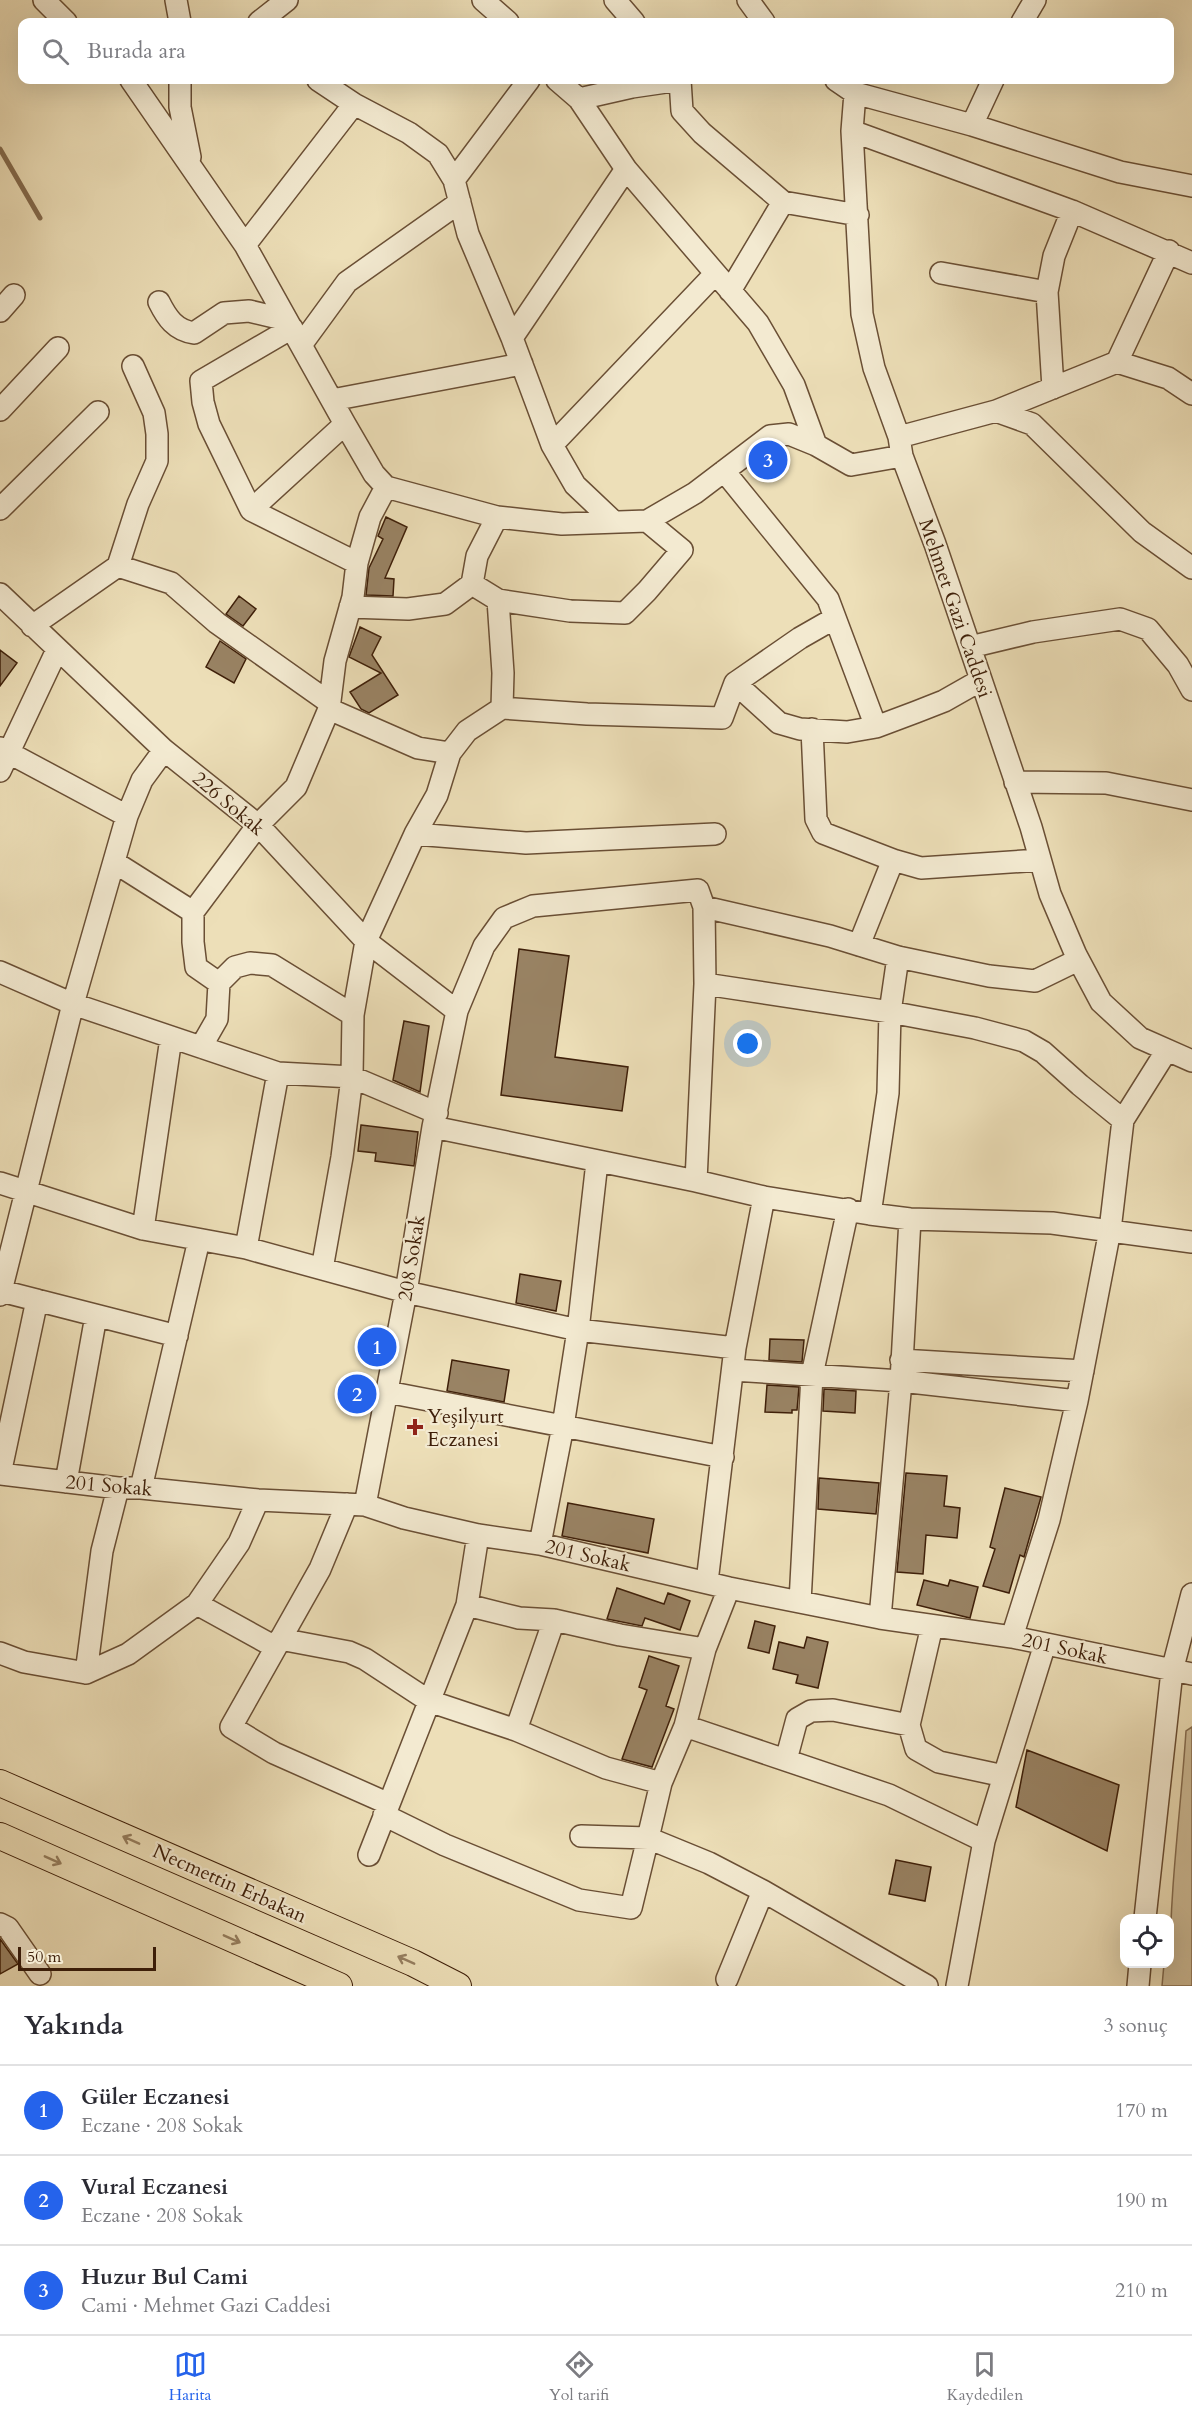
<!DOCTYPE html>
<html lang="tr">
<meta charset="utf-8">
<style>
:root{--surface:#fff;--page:#f2f2f3;--text:#2b2b33;--muted:#7c7c81;--line:#e1e1e2;--accent:#2563eb}
body{margin:0;font-family:Cardo,serif;background:var(--page);color:var(--text)}
.controls{position:absolute;right:18px;bottom:18px;display:grid;overflow:hidden;border-radius:12px;box-shadow:0 6px 24px #0002}
.controls button{width:54px;height:54px;display:grid;place-items:center;padding:0;border:0;border-bottom:2px solid var(--line);background:var(--surface);color:var(--text);font:30px sans-serif}
.scale{position:absolute;left:18px;bottom:15px;width:138px;box-sizing:border-box;padding-left:6px;border:3px solid #3e1f09;border-top:0;font-size:16px;line-height:21px;white-space:nowrap;color:#3e1f09;-webkit-text-stroke:4px #f3ead1;paint-order:stroke}
.you{position:absolute;left:748px;top:1044px;width:21px;height:21px;margin:-15px;border:4px solid #fff;border-radius:50%;background:#1a73e8;box-shadow:0 0 0 9px #1a73e833}
.badge{display:grid;place-items:center;width:39px;height:39px;border-radius:50%;background:var(--accent);color:#fff;font-size:20px;font-weight:700}
.pin{position:absolute;translate:-50% -50%;border:3px solid #fff;box-shadow:0 2px 6px #0006}
.list{margin:0;padding:0;list-style:none}
h2{display:flex;justify-content:space-between;align-items:center;height:78px;margin:0;padding:0 24px;font-size:26px}
h2 small{font-size:20px;font-weight:400;color:var(--muted)}
.list li{display:grid;grid-template-columns:39px 1fr auto;gap:18px;align-items:center;box-sizing:border-box;height:90px;padding:0 24px;border-top:2px solid var(--line)}
.list b{display:block;font-size:22px;white-space:nowrap}
.list p{margin:0;font-size:20px;white-space:nowrap;color:var(--muted)}
.list em{font-size:20px;font-style:normal;color:var(--muted)}
.icon{flex:none;width:33px;height:33px;fill:none;stroke:currentColor;stroke-width:2;stroke-linecap:round;stroke-linejoin:round}
.map{position:relative;flex:none;width:1192px;height:1986px;overflow:hidden}
.search{position:absolute;background:var(--surface);box-shadow:0 6px 24px #0002;left:18px;right:18px;top:18px;height:66px;display:flex;align-items:center;gap:15px;box-sizing:border-box;padding:0 21px;border-radius:12px;color:var(--muted);font-size:22px}
.sheet{height:348px;background:var(--surface)}
nav{display:flex;justify-content:space-around;align-items:center;box-sizing:border-box;height:84px;border-top:2px solid var(--line);background:var(--surface);font-size:16px;color:var(--muted)}
nav a{display:grid;justify-items:center;gap:3px}
nav .on{color:var(--accent)}
.map>svg:first-child{display:block}
.green{fill:#cfbe9a;stroke:#866e52;stroke-width:1.5}
.lines{fill:none;stroke-linecap:round;stroke-linejoin:round}
.stream{stroke:#846b4e;stroke-width:5}
.building{fill:#998364;stroke:#3e1f09;stroke-width:1.5}
.minor-casing{stroke:#6a4f35;stroke-width:24}
.major-casing{stroke:#3e1f09;stroke-width:28}
.minor{stroke:#f3ead1;stroke-width:21}
.major{stroke:#eddfb8;stroke-width:26}
.oneway{stroke:#967f60}
.poi-dot{fill:#8f2418;stroke:#f3ead1;stroke-width:2}
.labels{text-anchor:middle;stroke-width:4.5;stroke-linejoin:round;paint-order:stroke}
.street-label{font-size:20px;fill:#3e1f09;stroke:#f3ead1}
.poi-label{font-size:20px;fill:#3e1f09;stroke:#f3ead1;text-anchor:start}
</style>
<div class="map">
<svg width="1192" height="1986" viewBox="0 0 1192 1986">
<rect width="100%" height="100%" fill="#eddfb8"/>
<filter id="stains"><feTurbulence type="fractalNoise" baseFrequency=".00333" numOctaves="4"/><feColorMatrix values="0 0 0 0 .2 0 0 0 0 .09 0 0 0 0 .02 0 0 0 .5 -.17"/></filter>
<radialGradient id="worn" r=".72"><stop offset=".6" stop-color="#630" stop-opacity="0"/><stop offset="1" stop-color="#630" stop-opacity=".3"/></radialGradient>
<path class="green" d="M1192,1727V1986H1162L1164,1964H1170C1170,1886 1181,1808 1186,1731Z"/>
<g class="lines">
<path class="stream" d="M0,149L40,218"/>
</g>
<path class="building" d="M775,448H782L789,457L761,479L751,467Z
M386,517L407,527L385,578L394,579L393,596L366,595L369,568L383,539L378,536Z
M239,596L256,609L243,626L226,614Z
M360,627L381,637L372,655L398,695L369,713L361,709L350,692L381,673L349,657Z
M220,641L246,659L234,683L206,667Z
M0,650L17,663L0,686Z
M519,949L569,956L555,1057L628,1067L622,1111L501,1095Z
M404,1021L429,1026L420,1092L393,1080Z
M361,1125L418,1132L414,1166L375,1161L376,1153L358,1151Z
M520,1274L561,1281L556,1311L516,1303Z
M770,1339L804,1340L802,1362L769,1360Z
M452,1360L509,1370L504,1402L447,1391Z
M767,1385L799,1387L797,1410H792V1413L765,1412Z
M824,1389L856,1391L855,1413L823,1411Z
M906,1473L947,1476L944,1506L960,1508L957,1538L926,1535L923,1574L897,1572Z
M819,1478L879,1483L876,1514L818,1509Z
M1005,1488L1041,1497L1024,1557L1020,1555L1009,1593L983,1586L995,1549L990,1547Z
M568,1503L654,1519L648,1553L562,1536Z
M924,1580L948,1586L950,1580L978,1587L970,1618L917,1605Z
M617,1588L664,1604L668,1593L690,1601L680,1630L645,1618L642,1626L607,1619Z
M755,1621L775,1626L769,1653L748,1648Z
M807,1637L828,1642L818,1688L796,1683L798,1675L773,1669L779,1642L804,1648Z
M649,1656L679,1666L666,1706L674,1709L652,1767L622,1759L647,1690L639,1687Z
M1027,1750L1119,1785L1107,1851L1016,1807Z
M896,1860L931,1867L925,1901L889,1894Z
M0,1939L18,1964L0,1974Z"/>
<g class="lines">
<defs>
<path id="minor" d="M44,0L66,22
M176,0L180,22
M483,0L508,22
M615,0L634,22
M748,0L764,22
M259,22L287,0
M1022,22L1035,0
M131,80L245,245L345,424L374,474L386,487L497,517L562,524L647,521L695,493L770,436L789,434L816,445L851,465L902,456
M180,80V107L190,157
M318,80L354,104L409,133L438,154L454,180L468,234L512,338L552,445L575,485L613,521
M557,80L579,99L626,169L758,323L794,385L816,445
M680,80L682,111L702,133L783,202L858,215
M836,80L855,93L972,125L1120,172L1192,186
M855,93L852,131L862,314L874,368L899,437L902,456L935,544L1031,827L1050,894L1076,955L1101,1002L1140,1038L1192,1061
M579,99L632,87L680,80
M972,125L993,80
M852,131L1072,211L1192,263
M454,180L529,80
M245,245L354,104
M941,273L1047,292
M730,291L783,202
M159,302C167,318 175,330 194,333L224,313L249,311L287,320
M0,311L14,295
M292,328L201,381L203,402L209,424L251,510L357,563
M512,338L626,169
M301,345L347,282L460,202
M1117,362L1169,251
M1053,388L1047,292L1054,256L1072,211
M332,400L522,364
M0,410L58,348
M996,411L1117,362L1168,378L1192,394
M899,437L996,411L1032,424L1142,532L1192,568
M552,445L715,274
M724,471L828,599L876,727
M0,509L98,412
M251,510L345,424
M118,566L171,583L217,623L330,703
M0,594L164,750L258,825L366,941L457,1011
M498,600L570,611L625,613L647,591L682,550L647,521
M350,607L408,609L445,604L472,584
M32,626L118,566L138,504L157,461V434L154,413L133,366
M970,647L1033,632L1120,619L1148,629L1178,665L1192,690
M735,683L779,723L800,729L847,732L876,727L916,712L944,701L981,680
M502,708L587,714L722,718L735,683L800,638L835,618
M329,709L418,748L450,753
M812,729L816,819L823,833L893,860L921,868L1040,860
M0,748L127,816
M0,771L57,650
M1015,782L1106,783L1192,800
M415,834L526,843L715,834
M114,862L193,912
M704,907L830,936L898,957L989,976L1035,981L1078,960
M859,945L893,860
M0,972L73,1004L278,1073L352,1077L437,1113
M219,983L235,967L250,963L272,965L353,1015
M705,984L890,1012L975,1028L1024,1041L1043,1052L1080,1085L1123,1120
M201,1047L217,1019L219,983L196,967L193,942V912L258,825L296,787L329,709L335,661L353,597L357,563L370,517L386,487
M433,1127L696,1181L764,1197L870,1214L910,1219L1052,1223L1192,1242
M0,1183L143,1229L246,1248L406,1292L578,1330L735,1348
M870,1214L888,1093L890,1012L898,957
M143,1229L171,1038
M246,1248L278,1073
M322,1269L342,1157L352,1077L353,1015L366,941L415,834L437,795L450,753L467,731L502,708L503,673L498,600L472,584L477,556L497,517
M1,1291L177,1336
M0,1295L73,1004L127,816L142,780L164,750
M901,1360L1083,1371
M733,1370L901,1381L1077,1401
M387,1392L723,1457
M0,1474L118,1488H141L258,1500L365,1505L404,1518L478,1535L540,1544L729,1588L880,1618L1012,1637L1192,1674
M0,1474L37,1300
M66,1482L96,1316
M141,1488L199,1240
M347,1504L320,1569L231,1727L274,1753L389,1804L467,1605L478,1535
M365,1505L406,1292L433,1127L457,1011L484,946L504,918L533,906L698,890L704,907L705,984L696,1181
M540,1544L563,1426L578,1330L597,1162
M707,1582L735,1348L764,1197
M729,1588L705,1649L685,1726L661,1783L648,1838L709,1863L763,1891L927,1986
M800,1602L812,1375L848,1209
M197,1604L275,1647
M467,1605L519,1618L554,1620L516,1730L606,1768L661,1783
M880,1618L901,1381L910,1219
M554,1620L620,1635L705,1649
M932,1626L909,1725L916,1749L939,1762L1004,1776L984,1841
M1012,1637L1049,1520L1077,1401L1110,1230L1123,1120L1167,1050
M280,1639L349,1652L365,1659L429,1701L516,1730
M0,1653L24,1662L86,1673L128,1654L197,1604L239,1543L258,1500
M86,1673L102,1551L118,1488
M685,1726L889,1795L984,1841L957,1986
M786,1760L797,1719L811,1711L833,1710L909,1725
M1004,1776L1045,1644
M384,1815L445,1845L579,1900L631,1908L648,1838L581,1836
M369,1855L389,1804
M1145,1918L1172,1671L1192,1594
M0,1924L8,1928L40,1974
M727,1979L763,1891
M1138,1986L1140,1964"/>
<path id="major" d="M0,1783L413,1963L458,1986
M0,1836L339,1986"/>
</defs>
<use href="#minor" class="minor-casing"/>
<use href="#major" class="major-casing"/>
<use href="#minor" class="minor"/>
<use href="#major" class="major"/>
</g>
<defs><path id="oneway-shaft" d="M-6 0H5M1.5-3L5.5 0L1.5 3" fill="none" stroke-width="1.6" stroke-linecap="round" stroke-linejoin="round" transform="scale(1.5)"/></defs>
<g class="oneway">
<use href="#oneway-shaft" transform="translate(131 1840) rotate(-156)"/>
<use href="#oneway-shaft" transform="translate(53 1860) rotate(24)"/>
<use href="#oneway-shaft" transform="translate(232 1939) rotate(24)"/>
<use href="#oneway-shaft" transform="translate(406 1960) rotate(-156)"/>
</g>
<path class="poi-dot" d="M412 1418h6v6h6v6h-6v6h-6v-6h-6v-6h6z"/>
<g class="labels">
<g class="street-label">
<text transform="translate(956 608) rotate(71)" y="7">Mehmet Gazi Caddesi</text>
<text transform="translate(229 803) rotate(40)" y="7">226 Sokak</text>
<text transform="translate(411 1258) rotate(-81)" y="7">208 Sokak</text>
<text transform="translate(109 1485) rotate(5)" y="7">201 Sokak</text>
<text transform="translate(588 1555) rotate(13)" y="7">201 Sokak</text>
<text transform="translate(1065 1648) rotate(12)" y="7">201 Sokak</text>
<text transform="translate(230 1883) rotate(24)" y="7">Necmettin Erbakan</text>
</g>
<g class="poi-label">
<text x="427" y="1423">Yeşilyurt<tspan x="427" dy="23">Eczanesi</tspan></text>
</g>
</g>
<rect width="100%" height="100%" filter="url(#stains)"/>
<rect width="100%" height="100%" fill="url(#worn)"/>
</svg>
<div class="controls">
<button><svg class="icon" aria-label="locate" viewBox="0 0 24 24"><circle cx="12" cy="12" r="6"/><path d="M12 2v4M12 18v4M2 12h4M18 12h4"/></svg></button>
</div>
<div class="scale">50 m</div>
<div class="you"></div>
<div class="pin badge" style="left:377px;top:1347px">1</div>
<div class="pin badge" style="left:357px;top:1394px">2</div>
<div class="pin badge" style="left:768px;top:460px">3</div>
<div class="search"><svg class="icon" aria-label="search" viewBox="0 0 24 24"><circle cx="10" cy="10" r="6"/><path d="M15 15l6 6"/></svg>Burada ara</div>
</div>
<section class="sheet">
<h2>Yakında<small>3 sonuç</small></h2>
<ul class="list">
<li><span class="badge">1</span><div><b>Güler Eczanesi</b><p>Eczane · 208 Sokak</p></div><em>170 m</em></li>
<li><span class="badge">2</span><div><b>Vural Eczanesi</b><p>Eczane · 208 Sokak</p></div><em>190 m</em></li>
<li><span class="badge">3</span><div><b>Huzur Bul Cami</b><p>Cami · Mehmet Gazi Caddesi</p></div><em>210 m</em></li>
</ul>
</section>
<nav>
<a class="on"><svg class="icon" aria-label="map" viewBox="0 0 24 24"><path d="M3 6l6-2 6 2 6-2v14l-6 2-6-2-6 2zM9 4v14M15 6v14"/></svg>Harita</a>
<a><svg class="icon" aria-label="directions" viewBox="0 0 24 24"><path d="M12 3l9 9-9 9-9-9zM9 14v-3h6M13 9l2 2-2 2"/></svg>Yol tarifi</a>
<a><svg class="icon" aria-label="saved" viewBox="0 0 24 24"><path d="M7 4h10v16l-5-4-5 4z"/></svg>Kaydedilen</a>
</nav>
